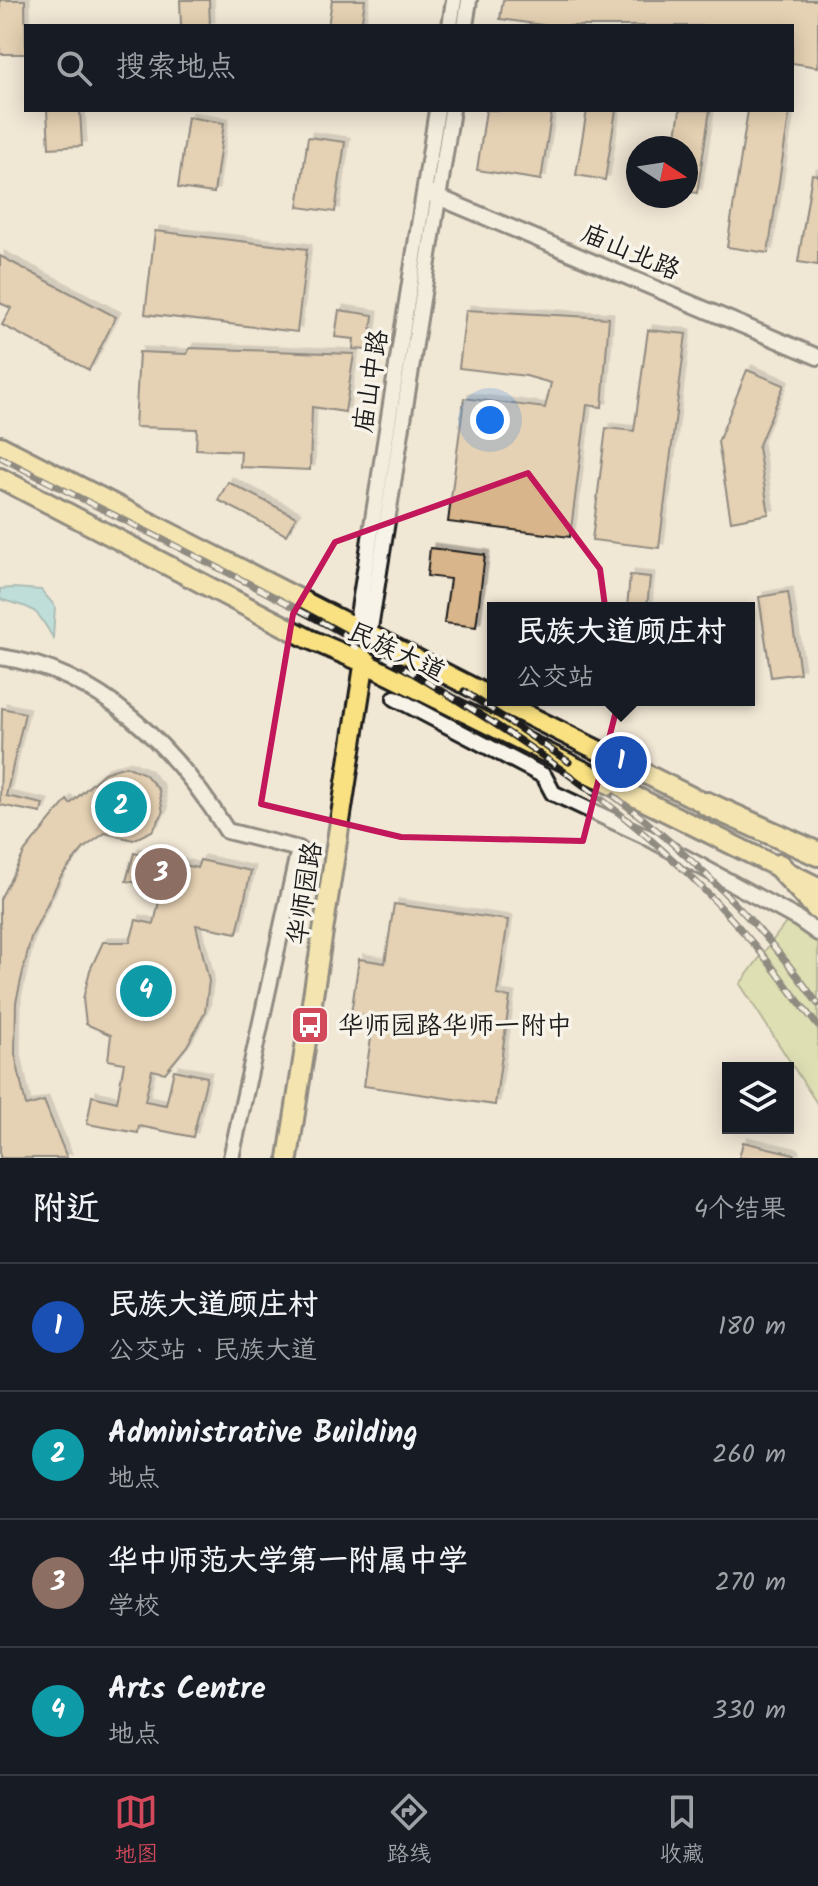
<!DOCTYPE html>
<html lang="zh">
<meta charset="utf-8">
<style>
:root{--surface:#171b24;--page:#20242c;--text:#f1f3f6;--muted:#9ea1a6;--line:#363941;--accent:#d1495b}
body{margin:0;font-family:Kalam,"LXGW WenKai TC",sans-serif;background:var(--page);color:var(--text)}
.controls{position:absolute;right:24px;bottom:24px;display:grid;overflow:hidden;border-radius:0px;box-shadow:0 4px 20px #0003}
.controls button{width:72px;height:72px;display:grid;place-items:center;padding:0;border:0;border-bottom:2px solid var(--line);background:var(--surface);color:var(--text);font:40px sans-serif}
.compass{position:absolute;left:626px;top:136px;width:72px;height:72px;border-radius:50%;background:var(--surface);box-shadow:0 4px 20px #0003;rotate:102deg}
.you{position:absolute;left:490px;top:420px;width:28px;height:28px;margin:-20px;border:6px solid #fff;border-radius:50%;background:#1a73e8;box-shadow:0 0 0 12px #1a73e833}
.badge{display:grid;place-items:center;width:52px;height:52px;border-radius:50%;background:var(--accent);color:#fff;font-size:26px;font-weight:700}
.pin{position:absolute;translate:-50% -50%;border:4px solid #fff;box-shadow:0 2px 8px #0006}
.popup{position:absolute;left:487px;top:602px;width:268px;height:104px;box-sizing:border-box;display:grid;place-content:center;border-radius:0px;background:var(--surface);filter:drop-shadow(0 2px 6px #0005);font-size:26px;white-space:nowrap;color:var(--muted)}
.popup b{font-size:30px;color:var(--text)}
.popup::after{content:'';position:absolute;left:50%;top:100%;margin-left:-16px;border:16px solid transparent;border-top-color:var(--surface)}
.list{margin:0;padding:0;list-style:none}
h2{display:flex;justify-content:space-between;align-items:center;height:104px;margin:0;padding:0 32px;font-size:34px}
h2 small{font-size:26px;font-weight:400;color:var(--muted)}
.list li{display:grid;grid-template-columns:52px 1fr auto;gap:24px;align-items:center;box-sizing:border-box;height:128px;padding:0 32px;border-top:2px solid var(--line)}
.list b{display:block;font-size:30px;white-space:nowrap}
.list p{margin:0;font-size:26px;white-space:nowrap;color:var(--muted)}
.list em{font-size:26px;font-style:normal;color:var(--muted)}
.icon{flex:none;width:44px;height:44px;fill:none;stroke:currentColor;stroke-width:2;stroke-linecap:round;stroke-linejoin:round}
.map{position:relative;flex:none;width:818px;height:1158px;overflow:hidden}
.search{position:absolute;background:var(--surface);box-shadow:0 4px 20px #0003;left:24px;right:24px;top:24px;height:88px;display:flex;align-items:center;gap:20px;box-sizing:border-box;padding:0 28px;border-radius:0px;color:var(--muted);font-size:30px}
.sheet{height:616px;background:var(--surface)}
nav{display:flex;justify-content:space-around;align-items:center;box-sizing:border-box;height:112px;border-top:2px solid var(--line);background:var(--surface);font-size:22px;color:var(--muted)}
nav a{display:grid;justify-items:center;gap:4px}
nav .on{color:var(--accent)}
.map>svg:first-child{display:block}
.green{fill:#c7d589;stroke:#727852;stroke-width:2}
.water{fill:#83d3dd;stroke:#5a8a90;stroke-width:2}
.building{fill:#d8b58a;stroke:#1c1c1c;stroke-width:2;filter:url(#shadow)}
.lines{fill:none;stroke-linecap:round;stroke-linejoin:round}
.minor-casing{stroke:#1c1c1c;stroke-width:20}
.major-casing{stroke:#1c1c1c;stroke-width:24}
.highway-casing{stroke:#1c1c1c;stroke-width:28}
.minor{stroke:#f7f3e8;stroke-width:14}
.major{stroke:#f9e181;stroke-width:18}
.highway{stroke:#f9e181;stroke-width:22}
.rail-casing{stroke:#1c1c1c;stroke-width:7}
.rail{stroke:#f7f3e8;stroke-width:4;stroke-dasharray:12;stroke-linecap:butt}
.marked{fill:none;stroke:#c2185b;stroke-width:6;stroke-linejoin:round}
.labels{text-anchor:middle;stroke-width:7;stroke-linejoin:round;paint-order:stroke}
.street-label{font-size:26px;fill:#1c1c1c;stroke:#f7f3e8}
.poi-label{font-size:26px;fill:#1c1c1c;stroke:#f7f3e8;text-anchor:start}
</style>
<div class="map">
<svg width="818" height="1158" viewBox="0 0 818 1158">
<defs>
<filter id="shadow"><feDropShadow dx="4.5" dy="-4.5" stdDeviation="0" flood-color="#0004"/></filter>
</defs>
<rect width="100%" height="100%" fill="#f1e7d5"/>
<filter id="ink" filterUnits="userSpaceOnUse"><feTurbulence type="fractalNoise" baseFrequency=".0125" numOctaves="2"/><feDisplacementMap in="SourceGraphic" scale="16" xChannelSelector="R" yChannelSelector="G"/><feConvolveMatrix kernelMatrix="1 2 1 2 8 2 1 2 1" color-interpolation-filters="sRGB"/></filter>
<g filter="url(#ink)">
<path class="green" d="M818,880V1105L740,984Z"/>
<path class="water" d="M14,588L41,590L55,606L53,638C34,604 34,610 0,599V589Z"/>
<path class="building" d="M0,0H25L26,54H0Z
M180,0H209L210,26H181Z
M332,0H365L361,26H328Z
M503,0H818V67L792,63V26H549L500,19Z
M47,110H80L82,146L49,148Z
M486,110H552L541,180L477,170Z
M587,110H616L605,180L576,175Z
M680,110H710L697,193L686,191V148H674Z
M748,110H790L768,253L727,247Z
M188,117L224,123L214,193L178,188Z
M308,137L345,142L335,212L298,207Z
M812,174L818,175V265L798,262Z
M155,231L307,249L297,332L145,314Z
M0,256L116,317L89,370L2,325L11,308L0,303Z
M339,310L373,315L369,350L353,349L354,339L335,337Z
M466,310L609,318L602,407L587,405L570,537L448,522L464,398L545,408L551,383L526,376L459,368Z
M648,330L686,334L659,548L592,540L606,428L634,431Z
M190,348L354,354L345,412L312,407L310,470L240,467L241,451L196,449L197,429L135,427L139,352L187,354Z
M747,370L784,385L758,447L769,514L731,521L718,442Z
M228,482L296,517L286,535L218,500Z
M430,548L485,555L476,627L444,623L450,579L427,576Z
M630,575L650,577L647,608H627Z
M788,592L800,673L771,677L759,597Z
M2,708L25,713L6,796L43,804L41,813L0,805Z
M126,766L145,774L159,790L163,813L152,831L133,840L105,833L84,848L61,876L31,937L16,1002L15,1054L26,1106L44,1101L67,1158H0V899L25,851L67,800L70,804L104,773Z
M134,853L197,868L200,860L251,871L237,933L196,925L209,981L205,1012L187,1046L165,1073L152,1070L145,1101L166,1105L174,1070L207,1077L193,1137L139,1126L138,1133L87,1124L92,1096L117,1102L124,1063L108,1060L111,1035L86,1024L83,999L90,970L103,942H130L136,920L154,924L162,887L126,881Z
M394,904L508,920L497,995L510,997L495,1105L364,1086L374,1017L351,1014L359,959L385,963Z
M743,1142L794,1154V1158H739Z"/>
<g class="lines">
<defs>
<path id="minor" d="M450,26L454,0
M465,26L469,0
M431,194L818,357
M369,635L452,110
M0,657C101,671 176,749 227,831L299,849L231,1158
M358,659L356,628L437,110
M395,698L544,776L553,793L645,836L798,919L818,933"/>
<path id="major" d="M0,446L493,698
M0,478L309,639L365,663L818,887
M497,700L716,809
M288,1158L366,653"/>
<path id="highway" d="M707,804L818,854
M779,866L818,908"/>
</defs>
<use href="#minor" class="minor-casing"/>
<use href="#major" class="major-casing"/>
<use href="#highway" class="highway-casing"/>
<use href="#minor" class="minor"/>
<use href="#major" class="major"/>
<use href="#highway" class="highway"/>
<defs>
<path id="rail" d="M0,457C204,563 418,658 600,798C653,839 707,889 750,940C774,967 795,998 818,1026
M464,691L569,762
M614,796C690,853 763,926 818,1004"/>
</defs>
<use href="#rail" class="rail-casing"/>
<use href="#rail" class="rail"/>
</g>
</g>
<path d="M0 0H818V1158H0ZM528,473L600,569L618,703L583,841L401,837L261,804L293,614L335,542Z" fill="#f1e7d5" fill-opacity=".55" fill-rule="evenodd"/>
<path class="marked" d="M528,473L600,569L618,703L583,841L401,837L261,804L293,614L335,542Z"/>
<defs>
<symbol id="bus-square" viewBox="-11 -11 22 22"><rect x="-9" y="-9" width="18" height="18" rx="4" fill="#d1495b" stroke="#f7f3e8"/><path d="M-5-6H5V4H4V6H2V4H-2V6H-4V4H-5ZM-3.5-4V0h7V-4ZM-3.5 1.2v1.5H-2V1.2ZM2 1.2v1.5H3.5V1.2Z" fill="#fff"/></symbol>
</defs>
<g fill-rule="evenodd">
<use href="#bus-square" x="288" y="1003" width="44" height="44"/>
</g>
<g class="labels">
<g class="street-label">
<text transform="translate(631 251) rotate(23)" y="9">庙山北路</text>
<text transform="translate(370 381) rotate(-81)" y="9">庙山中路</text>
<text transform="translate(397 651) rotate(25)" y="9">民族大道</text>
<text transform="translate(304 893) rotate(-81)" y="9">华师园路</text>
</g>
<g class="poi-label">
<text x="338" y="1034">华师园路华师一附中</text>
</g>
</g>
</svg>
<div class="controls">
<button><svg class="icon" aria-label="layers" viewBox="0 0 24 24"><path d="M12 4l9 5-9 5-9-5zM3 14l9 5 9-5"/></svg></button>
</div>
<svg class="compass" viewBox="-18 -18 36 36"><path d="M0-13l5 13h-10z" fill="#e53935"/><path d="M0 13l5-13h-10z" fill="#9ea1a6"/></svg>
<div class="you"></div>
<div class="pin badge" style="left:621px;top:762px;background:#1a4fb4">1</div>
<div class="popup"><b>民族大道顾庄村</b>公交站</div>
<div class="pin badge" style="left:121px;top:807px;background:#0f9aa8">2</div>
<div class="pin badge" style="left:161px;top:874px;background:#8d6e63">3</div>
<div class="pin badge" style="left:146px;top:991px;background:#0f9aa8">4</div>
<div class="search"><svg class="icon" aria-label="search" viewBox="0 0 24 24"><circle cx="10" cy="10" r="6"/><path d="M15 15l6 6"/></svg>搜索地点</div>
</div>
<section class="sheet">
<h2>附近<small>4个结果</small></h2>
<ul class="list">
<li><span class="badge" style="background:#1a4fb4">1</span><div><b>民族大道顾庄村</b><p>公交站 · 民族大道</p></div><em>180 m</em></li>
<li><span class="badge" style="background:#0f9aa8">2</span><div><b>Administrative Building</b><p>地点</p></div><em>260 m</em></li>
<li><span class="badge" style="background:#8d6e63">3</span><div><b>华中师范大学第一附属中学</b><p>学校</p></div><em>270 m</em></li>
<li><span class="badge" style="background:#0f9aa8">4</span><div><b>Arts Centre</b><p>地点</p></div><em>330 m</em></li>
</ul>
</section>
<nav>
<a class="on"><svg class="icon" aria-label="map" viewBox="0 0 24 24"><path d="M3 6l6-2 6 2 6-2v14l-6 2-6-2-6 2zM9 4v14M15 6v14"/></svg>地图</a>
<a><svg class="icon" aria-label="directions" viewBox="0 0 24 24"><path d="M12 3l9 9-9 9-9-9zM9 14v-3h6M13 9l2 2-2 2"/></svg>路线</a>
<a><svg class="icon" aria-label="saved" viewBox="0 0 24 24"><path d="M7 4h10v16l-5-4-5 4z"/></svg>收藏</a>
</nav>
